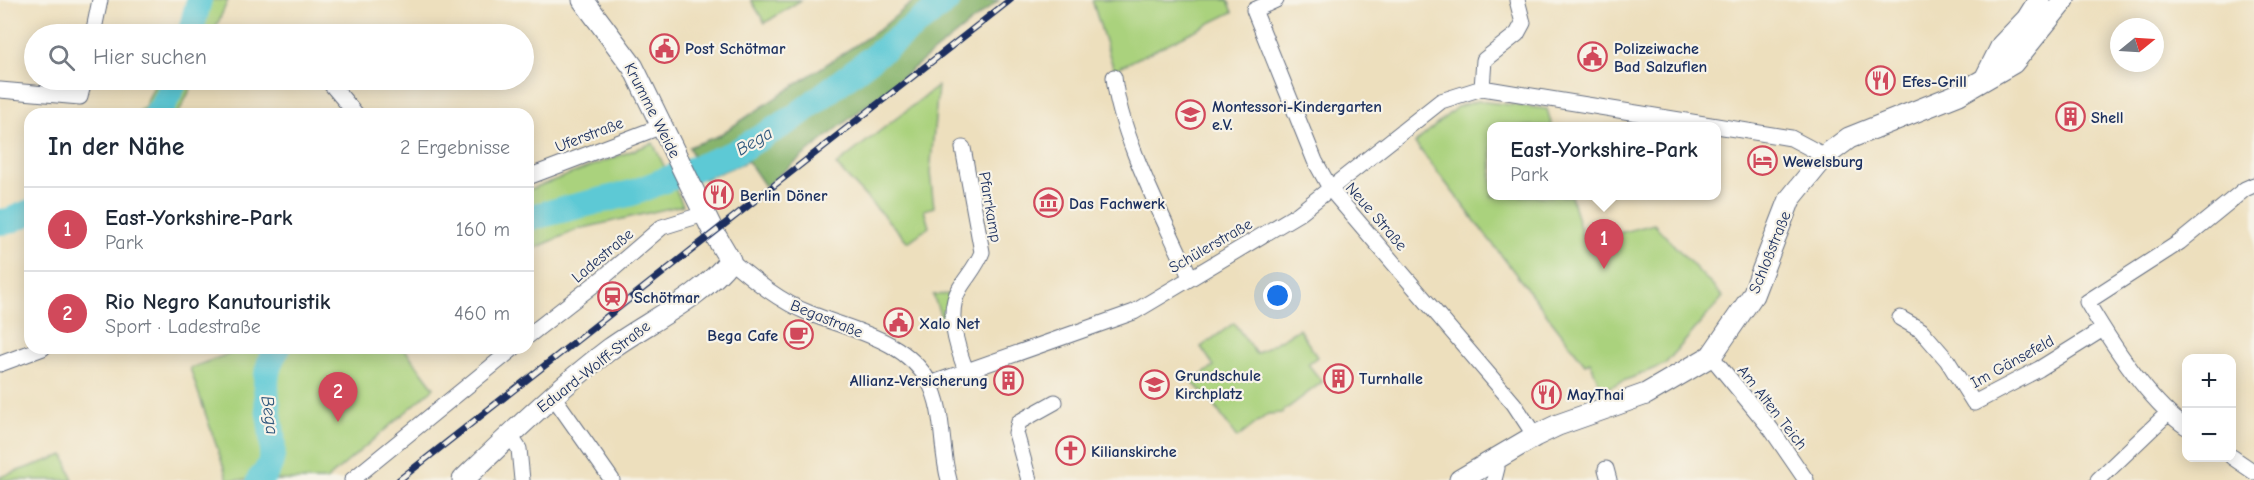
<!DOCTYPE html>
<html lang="de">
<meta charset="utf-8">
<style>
:root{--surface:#fff;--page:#f2f2f3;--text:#1f2937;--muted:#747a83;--line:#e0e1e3;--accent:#d1495b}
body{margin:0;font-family:"Comic Neue",sans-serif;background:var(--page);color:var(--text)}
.controls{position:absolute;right:18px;bottom:18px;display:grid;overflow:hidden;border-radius:12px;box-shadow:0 3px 15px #0003}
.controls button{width:54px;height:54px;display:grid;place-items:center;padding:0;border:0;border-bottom:2px solid var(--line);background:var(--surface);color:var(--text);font:30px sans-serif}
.compass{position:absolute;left:2110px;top:18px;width:54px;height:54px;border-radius:50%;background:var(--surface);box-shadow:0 3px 15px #0003;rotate:72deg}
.you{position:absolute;left:1278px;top:296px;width:21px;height:21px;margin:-15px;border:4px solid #fff;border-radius:50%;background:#1a73e8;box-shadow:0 0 0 9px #1a73e833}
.badge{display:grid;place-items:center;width:39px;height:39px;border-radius:50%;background:var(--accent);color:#fff;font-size:20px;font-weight:700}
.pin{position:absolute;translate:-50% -50px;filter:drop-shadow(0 2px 3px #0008)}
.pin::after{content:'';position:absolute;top:32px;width:21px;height:18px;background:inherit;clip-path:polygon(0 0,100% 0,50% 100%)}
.popup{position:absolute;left:1487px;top:122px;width:234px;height:78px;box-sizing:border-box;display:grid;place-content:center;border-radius:12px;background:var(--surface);filter:drop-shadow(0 2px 4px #0005);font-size:20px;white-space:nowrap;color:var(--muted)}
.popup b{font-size:22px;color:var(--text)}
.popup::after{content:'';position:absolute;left:50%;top:100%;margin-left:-12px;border:12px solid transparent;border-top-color:var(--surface)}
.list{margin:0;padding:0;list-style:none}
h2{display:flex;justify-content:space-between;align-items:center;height:78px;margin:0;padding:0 24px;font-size:26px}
h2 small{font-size:20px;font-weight:400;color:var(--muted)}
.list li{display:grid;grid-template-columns:39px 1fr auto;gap:18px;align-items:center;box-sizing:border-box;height:84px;padding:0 24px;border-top:2px solid var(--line)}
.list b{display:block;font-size:22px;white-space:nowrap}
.list p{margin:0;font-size:20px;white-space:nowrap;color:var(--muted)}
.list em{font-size:20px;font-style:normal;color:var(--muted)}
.icon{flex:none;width:33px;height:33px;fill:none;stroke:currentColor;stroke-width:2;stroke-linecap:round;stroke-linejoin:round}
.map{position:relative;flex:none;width:2254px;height:480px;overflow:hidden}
.search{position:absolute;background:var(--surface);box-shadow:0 3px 15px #0003;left:24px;top:24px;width:510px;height:66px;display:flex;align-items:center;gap:15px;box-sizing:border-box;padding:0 21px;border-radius:33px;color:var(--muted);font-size:22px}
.panel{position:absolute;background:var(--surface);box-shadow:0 3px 15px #0003;left:24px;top:108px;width:510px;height:246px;border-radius:18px}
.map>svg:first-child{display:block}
.green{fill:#aad27d;stroke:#62806e;stroke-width:1.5}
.forest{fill:#87b46c;stroke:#517265;stroke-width:1.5}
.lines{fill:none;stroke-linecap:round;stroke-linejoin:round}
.river{stroke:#5dc9d5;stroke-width:26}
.street-casing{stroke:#646d7f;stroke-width:17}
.secondary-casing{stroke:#646d7f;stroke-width:23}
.street{stroke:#fff;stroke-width:15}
.secondary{stroke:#fff;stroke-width:21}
.rail-casing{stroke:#1b2f5e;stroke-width:7}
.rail{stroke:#f7f3e8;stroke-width:4.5;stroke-dasharray:14;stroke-linecap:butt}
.labels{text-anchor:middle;stroke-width:4.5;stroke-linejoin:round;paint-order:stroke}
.poi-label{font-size:16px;font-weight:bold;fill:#1b2f5e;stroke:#f7f3e8;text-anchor:start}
.street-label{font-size:16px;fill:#1b2f5e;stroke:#f7f3e8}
.water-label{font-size:18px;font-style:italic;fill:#2c567c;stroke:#f7f3e8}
</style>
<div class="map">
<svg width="2254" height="480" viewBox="0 0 2254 480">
<rect width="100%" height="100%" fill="#f7f3e8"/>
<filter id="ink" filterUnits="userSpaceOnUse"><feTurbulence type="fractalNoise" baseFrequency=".0167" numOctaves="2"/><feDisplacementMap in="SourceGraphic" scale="12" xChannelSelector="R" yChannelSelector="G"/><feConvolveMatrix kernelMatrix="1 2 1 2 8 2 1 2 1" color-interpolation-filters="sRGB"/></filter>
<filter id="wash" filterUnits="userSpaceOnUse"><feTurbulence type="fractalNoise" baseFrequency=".008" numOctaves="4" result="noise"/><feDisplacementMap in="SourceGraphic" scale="24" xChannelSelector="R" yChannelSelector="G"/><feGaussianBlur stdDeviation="1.35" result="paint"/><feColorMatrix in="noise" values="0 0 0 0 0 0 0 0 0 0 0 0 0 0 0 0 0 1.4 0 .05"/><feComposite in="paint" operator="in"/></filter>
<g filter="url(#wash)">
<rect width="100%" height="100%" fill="#eddfbd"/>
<path class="green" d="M193,0H228L213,34H177Z
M751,0H801L765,23Z
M1092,0H1228L1233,12L1114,70Z
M157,80H195L178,114H136L145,106Z
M938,86L930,173L934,207L924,210L929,227L908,242L836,165Z
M1477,101L1547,109L1552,126L1492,127V196H1571L1584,242L1654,224L1723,297L1665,364L1602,390L1590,362L1585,364L1415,143L1457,107Z
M653,143L683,205L579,229L528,251V190Z
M30,202V225L0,229V210L13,209Z
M951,294L950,341L933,295Z
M1234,323L1256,354L1299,329L1317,357L1308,364L1322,382L1281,413L1268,414L1237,438L1212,402L1192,382L1214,366L1201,347Z
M245,348H404L434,388L326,480H228L190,368Z
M64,455L73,480H0V477Z"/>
<path class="forest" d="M915,0H999L765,186L748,161L704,179L689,147L718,136L880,29Z"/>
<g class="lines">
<path class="river" d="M190,34L199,0
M156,114L162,107L176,80
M528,218L632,193L734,153L792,119L948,0
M0,222L9,221L30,212
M259,480C295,448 245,390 278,348"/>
</g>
</g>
<g filter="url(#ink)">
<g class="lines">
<defs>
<path id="street" d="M1276,0L1254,10L1315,161L1331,190L1514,404L1535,436
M93,34L100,0
M1114,77C1120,137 1165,220 1190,277
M330,83L356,114
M1482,88L1484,60L1517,34L1523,23L1517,0
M0,90L80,97L84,80
M963,148L982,252C977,266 968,275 960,288C945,312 957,347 966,371
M528,177L662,126
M730,260C754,280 779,301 809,313C852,331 904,338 929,382C945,411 940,449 949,480
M1900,318L1921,330L1947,360L1974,403L2039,369L2103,329
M528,336L605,276L662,227L704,214
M1711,356L1771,429L1806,480
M0,364L43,348
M930,384L1134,312L1298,214L1441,101L1482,88L1791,138L1825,156
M553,396L612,480
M2186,427C2149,402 2110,341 2087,302L2180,242L2245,189L2254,185
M510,435L519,449L522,480
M2232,457L2254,472
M1492,461L1497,468L1494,480
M1606,469L1609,480
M352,480L514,348
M1029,480L1016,433L1019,422L1055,402
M2098,480L2167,414"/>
<path id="secondary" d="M1986,77L2002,45L2027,19L2039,0
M463,480C510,435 557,389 610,349C646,323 705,295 730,260L714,233L633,67L583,0
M1460,480L1535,436L1558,425L1646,394L1711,356L1753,295L1790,199L1825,156L1849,138L1959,94L2013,63L2064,0"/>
</defs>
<use href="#street" class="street-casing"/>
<use href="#secondary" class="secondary-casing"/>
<use href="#street" class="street"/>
<use href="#secondary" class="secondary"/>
<defs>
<path id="rail" d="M399,480L1010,0"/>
</defs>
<use href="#rail" class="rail-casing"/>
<use href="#rail" class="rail"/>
</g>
</g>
<defs>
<symbol id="civic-ring" viewBox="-11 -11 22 22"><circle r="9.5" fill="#f7f3e8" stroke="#d1495b" stroke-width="1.5"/><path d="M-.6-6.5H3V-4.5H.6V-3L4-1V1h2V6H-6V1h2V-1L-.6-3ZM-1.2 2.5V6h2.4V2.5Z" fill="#d1495b"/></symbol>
<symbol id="restaurant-ring" viewBox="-11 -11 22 22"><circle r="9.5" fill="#f7f3e8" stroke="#d1495b" stroke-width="1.5"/><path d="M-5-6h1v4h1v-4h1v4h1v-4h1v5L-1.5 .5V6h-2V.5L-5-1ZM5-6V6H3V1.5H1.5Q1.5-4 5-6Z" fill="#d1495b"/></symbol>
<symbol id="school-ring" viewBox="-11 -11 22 22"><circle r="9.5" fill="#f7f3e8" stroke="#d1495b" stroke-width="1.5"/><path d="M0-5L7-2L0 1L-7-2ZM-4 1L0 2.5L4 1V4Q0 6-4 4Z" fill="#d1495b"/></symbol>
<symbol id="building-ring" viewBox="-11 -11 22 22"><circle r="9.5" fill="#f7f3e8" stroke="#d1495b" stroke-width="1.5"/><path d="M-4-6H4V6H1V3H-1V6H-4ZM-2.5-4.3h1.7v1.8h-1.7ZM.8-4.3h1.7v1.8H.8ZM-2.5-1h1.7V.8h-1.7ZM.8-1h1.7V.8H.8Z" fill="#d1495b"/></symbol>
<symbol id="hotel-ring" viewBox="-11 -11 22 22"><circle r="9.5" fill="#f7f3e8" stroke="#d1495b" stroke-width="1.5"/><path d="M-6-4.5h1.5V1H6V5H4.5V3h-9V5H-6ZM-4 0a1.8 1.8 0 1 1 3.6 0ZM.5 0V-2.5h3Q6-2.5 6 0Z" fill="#d1495b"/></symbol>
<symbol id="museum-ring" viewBox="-11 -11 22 22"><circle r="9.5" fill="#f7f3e8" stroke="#d1495b" stroke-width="1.5"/><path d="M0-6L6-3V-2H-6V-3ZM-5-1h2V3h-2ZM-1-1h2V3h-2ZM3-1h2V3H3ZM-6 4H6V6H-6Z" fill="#d1495b"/></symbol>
<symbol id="station-ring" viewBox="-11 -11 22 22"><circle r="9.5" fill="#f7f3e8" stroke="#d1495b" stroke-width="1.5"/><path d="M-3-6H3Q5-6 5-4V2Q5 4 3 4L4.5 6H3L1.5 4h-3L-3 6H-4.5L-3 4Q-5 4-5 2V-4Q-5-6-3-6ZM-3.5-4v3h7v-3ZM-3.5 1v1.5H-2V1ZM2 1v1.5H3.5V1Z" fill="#d1495b"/></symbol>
<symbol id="cafe-ring" viewBox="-11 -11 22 22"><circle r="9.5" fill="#f7f3e8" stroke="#d1495b" stroke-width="1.5"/><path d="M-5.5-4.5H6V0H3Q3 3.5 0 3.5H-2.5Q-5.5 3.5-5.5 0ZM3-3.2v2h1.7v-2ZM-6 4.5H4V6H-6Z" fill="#d1495b"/></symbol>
<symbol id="church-ring" viewBox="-11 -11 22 22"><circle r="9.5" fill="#f7f3e8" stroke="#d1495b" stroke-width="1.5"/><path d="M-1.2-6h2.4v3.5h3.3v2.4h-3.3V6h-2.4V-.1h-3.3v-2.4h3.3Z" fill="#d1495b"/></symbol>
</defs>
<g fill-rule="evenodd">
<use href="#civic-ring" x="648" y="32" width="33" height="33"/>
<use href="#civic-ring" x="1576" y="40" width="33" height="33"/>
<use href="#restaurant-ring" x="1864" y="64" width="33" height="33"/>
<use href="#school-ring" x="1174" y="98" width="33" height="33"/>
<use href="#building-ring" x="2054" y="100" width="33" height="33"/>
<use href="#hotel-ring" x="1746" y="144" width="33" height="33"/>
<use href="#restaurant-ring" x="702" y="178" width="33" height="33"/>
<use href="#museum-ring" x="1032" y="186" width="33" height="33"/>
<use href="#station-ring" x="596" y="280" width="33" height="33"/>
<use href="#civic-ring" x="882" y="306" width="33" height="33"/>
<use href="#cafe-ring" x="782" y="318" width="33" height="33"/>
<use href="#building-ring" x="1322" y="362" width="33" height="33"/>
<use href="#building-ring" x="992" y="364" width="33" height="33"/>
<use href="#school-ring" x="1138" y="368" width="33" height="33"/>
<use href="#restaurant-ring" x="1530" y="378" width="33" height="33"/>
<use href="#church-ring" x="1054" y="434" width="33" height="33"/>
</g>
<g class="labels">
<g class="poi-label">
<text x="685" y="54">Post Schötmar</text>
<text x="1614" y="54">Polizeiwache<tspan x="1614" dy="18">Bad Salzuflen</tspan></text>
<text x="1902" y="87">Efes-Grill</text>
<text x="1212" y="112">Montessori-Kindergarten<tspan x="1212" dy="18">e.V.</tspan></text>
<text x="2091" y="123">Shell</text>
<text x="1783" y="167">Wewelsburg</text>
<text x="740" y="201">Berlin Döner</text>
<text x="1069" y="209">Das Fachwerk</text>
<text x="634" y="303">Schötmar</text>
<text x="919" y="329">Xalo Net</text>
<text x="778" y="341" text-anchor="end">Bega Cafe</text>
<text x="1175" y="381">Grundschule<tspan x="1175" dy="18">Kirchplatz</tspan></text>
<text x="1359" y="384">Turnhalle</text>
<text x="988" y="386" text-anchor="end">Allianz-Versicherung</text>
<text x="1567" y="400">MayThai</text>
<text x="1091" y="457">Kilianskirche</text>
</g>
<g class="street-label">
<text transform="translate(653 110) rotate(63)" y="6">Krumme Weide</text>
<text transform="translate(589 134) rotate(-21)" y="6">Uferstraße</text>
<text transform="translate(991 207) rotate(80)" y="6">Pfarrkamp</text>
<text transform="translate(1377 216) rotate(49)" y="6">Neue Straße</text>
<text transform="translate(1210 245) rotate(-30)" y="6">Schülerstraße</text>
<text transform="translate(1769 252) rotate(-68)" y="6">Schloßstraße</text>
<text transform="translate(602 255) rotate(-40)" y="6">Ladestraße</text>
<text transform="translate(827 318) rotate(22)" y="6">Begastraße</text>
<text transform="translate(2012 361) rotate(-29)" y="6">Im Gänsefeld</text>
<text transform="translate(593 366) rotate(-38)" y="6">Eduard-Wolff-Straße</text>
<text transform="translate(1773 407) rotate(52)" y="6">Am Alten Teich</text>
</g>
<g class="water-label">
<text transform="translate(754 141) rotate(-30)" y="6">Bega</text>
<text transform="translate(270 415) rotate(82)" y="6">Bega</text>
</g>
</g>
</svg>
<div class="controls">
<button>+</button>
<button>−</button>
</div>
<svg class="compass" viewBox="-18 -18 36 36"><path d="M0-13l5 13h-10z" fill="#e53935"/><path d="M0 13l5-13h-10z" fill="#747a83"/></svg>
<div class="you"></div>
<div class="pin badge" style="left:1604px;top:269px">1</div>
<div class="popup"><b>East-Yorkshire-Park</b>Park</div>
<div class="pin badge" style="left:338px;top:422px">2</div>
<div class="search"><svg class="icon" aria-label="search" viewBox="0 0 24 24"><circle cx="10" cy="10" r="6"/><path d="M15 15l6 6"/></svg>Hier suchen</div>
<section class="panel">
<h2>In der Nähe<small>2 Ergebnisse</small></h2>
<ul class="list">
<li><span class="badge">1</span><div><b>East-Yorkshire-Park</b><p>Park</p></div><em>160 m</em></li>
<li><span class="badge">2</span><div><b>Rio Negro Kanutouristik</b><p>Sport · Ladestraße</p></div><em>460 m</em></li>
</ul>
</section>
</div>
